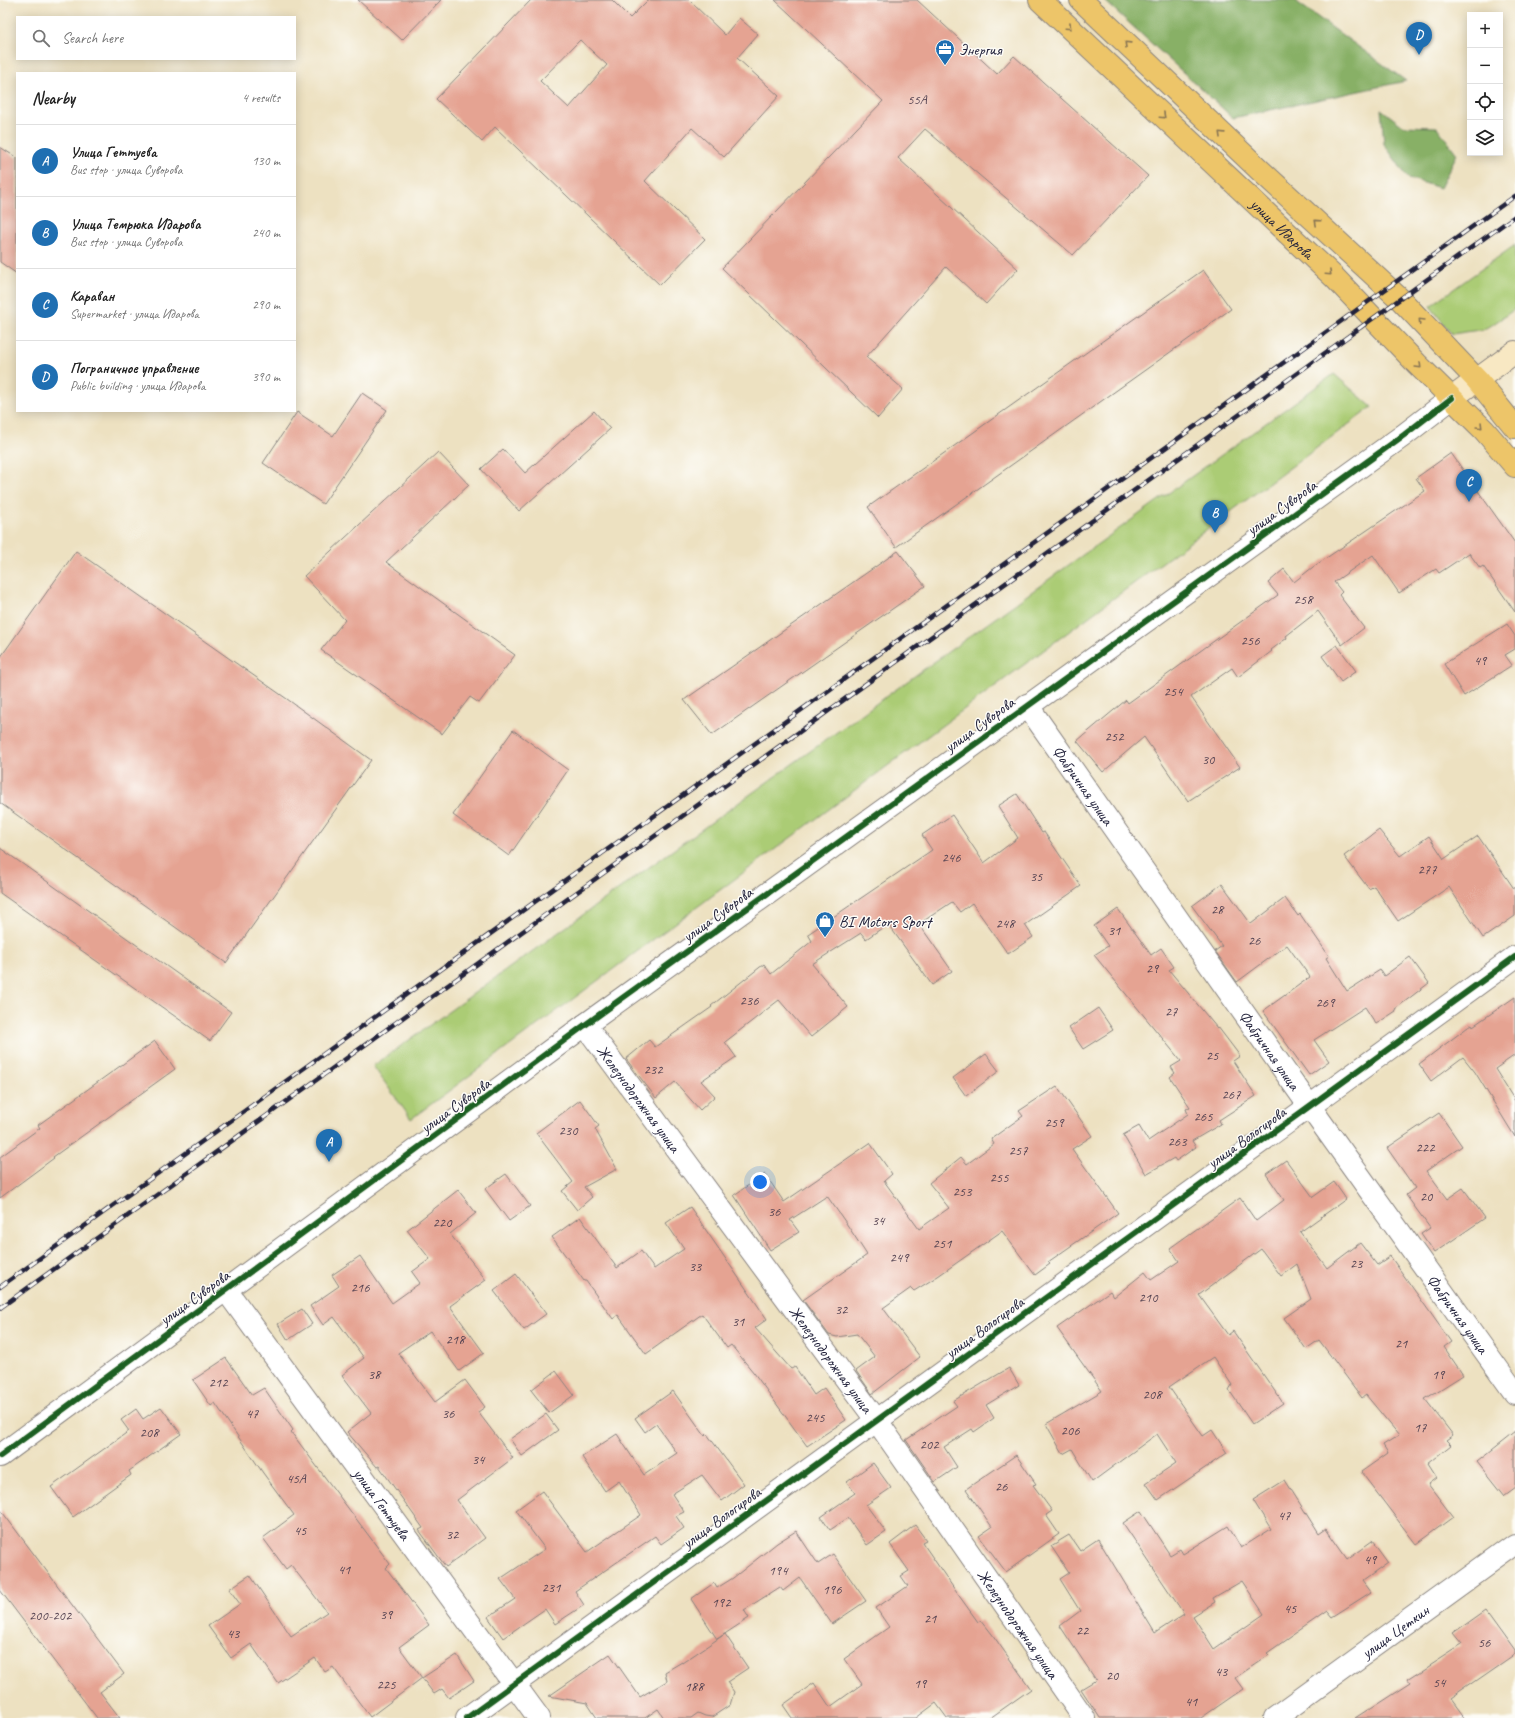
<!DOCTYPE html>
<meta charset="utf-8">
<style>
:root{--surface:#fff;--page:#f2f2f2;--text:#222;--muted:#767676;--line:#e0e0e0;--accent:#1f6fb2}
body{margin:0;font-family:Caveat,sans-serif;background:var(--page);color:var(--text)}
.controls{position:absolute;right:12px;top:12px;display:grid;overflow:hidden;border-radius:0px;box-shadow:0 2px 10px #0003}
.controls button{width:36px;height:36px;display:grid;place-items:center;padding:0;border:0;border-bottom:1px solid var(--line);background:var(--surface);color:var(--text);font:20px sans-serif}
.you{position:absolute;left:760px;top:1182px;width:14px;height:14px;margin:-10px;border:3px solid #fff;border-radius:50%;background:#1a73e8;box-shadow:0 0 0 6px #1a73e833}
.badge{display:grid;place-items:center;width:26px;height:26px;border-radius:50%;background:var(--accent);color:#fff;font-size:13px;font-weight:700}
.pin{position:absolute;translate:-50% -33px;filter:drop-shadow(0 1px 2px #0008)}
.pin::after{content:'';position:absolute;top:21px;width:14px;height:12px;background:inherit;clip-path:polygon(0 0,100% 0,50% 100%)}
.list{margin:0;padding:0;list-style:none}
h2{display:flex;justify-content:space-between;align-items:center;height:52px;margin:0;padding:0 16px;font-size:17px}
h2 small{font-size:13px;font-weight:400;color:var(--muted)}
.list li{display:grid;grid-template-columns:26px 1fr auto;gap:12px;align-items:center;box-sizing:border-box;height:72px;padding:0 16px;border-top:1px solid var(--line)}
.list b{display:block;font-size:15px;white-space:nowrap}
.list p{margin:0;font-size:13px;white-space:nowrap;color:var(--muted)}
.list em{font-size:13px;font-style:normal;color:var(--muted)}
.icon{flex:none;width:22px;height:22px;fill:none;stroke:currentColor;stroke-width:2;stroke-linecap:round;stroke-linejoin:round}
.map{position:relative;flex:none;width:1515px;height:1718px;overflow:hidden}
.search{position:absolute;background:var(--surface);box-shadow:0 2px 10px #0003;left:16px;top:16px;width:280px;height:44px;display:flex;align-items:center;gap:10px;box-sizing:border-box;padding:0 14px;border-radius:0px;color:var(--muted);font-size:15px}
.panel{position:absolute;background:var(--surface);box-shadow:0 2px 10px #0003;left:16px;top:72px;width:280px;height:340px;border-radius:0px}
.map>svg:first-child{display:block}
.green{fill:#abcc74;stroke:#667758}
.forest{fill:#88b066;stroke:#556950}
.building{fill:#e5a392;fill-rule:evenodd}
.lines{fill:none;stroke-linecap:round;stroke-linejoin:round}
.minor-casing{stroke:#88827e;stroke-width:24}
.tertiary-casing{stroke:#88827e;stroke-width:24}
.secondary-casing{stroke:#88827e;stroke-width:24}
.primary-casing{stroke:#88827e;stroke-width:24}
.minor{stroke:#fff;stroke-width:22}
.tertiary{stroke:#fff;stroke-width:22}
.secondary{stroke:#f8e8c3;stroke-width:22}
.primary{stroke:#edc569;stroke-width:22}
.rail-casing{stroke:#22223b;stroke-width:4.5}
.rail{stroke:#fdfcf7;stroke-width:3;stroke-dasharray:9;stroke-linecap:butt}
.cycleway-casing{stroke:#fdfcf7;stroke-width:8}
.cycleway{stroke:#1b5e20;stroke-width:6}
.oneway{stroke:#887452}
.labels{text-anchor:middle;stroke-width:3;stroke-linejoin:round;paint-order:stroke}
.number-label{font-size:14px;fill:#534251}
.poi-label{font-size:16px;fill:#22223b;stroke:#fdfcf7;text-anchor:start}
.street-label{font-size:16px;fill:#22223b;stroke:#fdfcf7}
</style>
<div class="map">
<svg width="1515" height="1718" viewBox="0 0 1515 1718">
<rect width="100%" height="100%" fill="#fdfcf7"/>
<filter id="ink" filterUnits="userSpaceOnUse"><feTurbulence type="fractalNoise" baseFrequency=".025" numOctaves="2"/><feDisplacementMap in="SourceGraphic" scale="8" xChannelSelector="R" yChannelSelector="G"/><feConvolveMatrix kernelMatrix="1 2 1 2 8 2 1 2 1" color-interpolation-filters="sRGB"/></filter>
<filter id="wash" filterUnits="userSpaceOnUse"><feTurbulence type="fractalNoise" baseFrequency=".012" numOctaves="4" result="noise"/><feDisplacementMap in="SourceGraphic" scale="16" xChannelSelector="R" yChannelSelector="G"/><feGaussianBlur stdDeviation="0.9" result="paint"/><feColorMatrix in="noise" values="0 0 0 0 0 0 0 0 0 0 0 0 0 0 0 0 0 1.4 0 .05"/><feComposite in="paint" operator="in"/></filter>
<g filter="url(#wash)">
<rect width="100%" height="100%" fill="#ede1c1"/>
<path class="green" d="M1515,245V309L1486,329L1452,334L1430,306Z
M1334,374L1372,407L411,1119L373,1066Z"/>
<path class="forest" d="M1104,0H1294L1406,81L1233,118Z
M1381,109L1403,126L1437,127L1457,154L1440,188L1408,178L1384,144Z"/>
<g id="blocks">
<path class="building" d="M358,0H441L402,40Z
M531,0H612L630,18L648,0H689L725,35L739,18L758,34L737,58L779,96L724,157L692,128L645,181L705,239L660,285L495,127L482,142L436,99ZM580,40L607,65L569,108L540,81Z
M775,0H917L997,74L1014,56L1148,176L1073,255L925,129L898,158L1018,269L986,304L946,267L866,357L903,389L878,418L722,268L883,101Z
M0,147L17,158V274L0,262Z
M1203,270L1231,309L896,547L868,507Z
M362,393L387,410L323,504L263,463L297,412L333,436Z
M594,411L610,429L519,511L481,469L503,449L525,473Z
M438,452L469,485L386,562L515,655L479,703L470,697L442,734L321,650L345,620L304,576Z
M1451,453L1515,543V612L1483,566L1480,568L1469,553L1439,573L1436,569L1399,593L1373,555L1334,582L1342,592L1339,595L1364,628L1342,645L1318,611L1286,636L1287,638L1271,650L1272,651L1238,677L1232,668L1191,697L1240,767L1188,801L1144,737L1103,772L1077,741L1126,700L1128,703L1278,595L1268,583L1284,569L1294,582L1313,567L1425,491L1416,478Z
M76,551L287,699L371,760L226,963L0,803V658Z
M898,551L925,586L712,735L684,700Z
M1507,624L1515,636V649L1505,655L1512,665L1464,696L1444,664Z
M1337,645L1356,671L1341,682L1322,656Z
M513,730L568,770L509,856L453,815Z
M1017,794L1042,833L1044,832L1081,886L1025,925L1033,937L1008,954L972,903L960,912L952,902L919,924L952,971L932,985L888,924L866,939L861,933L812,964L848,1007L811,1037L779,1000L725,1042L736,1057L701,1081L715,1096L700,1110L675,1082L656,1098L626,1059L649,1040L655,1047L712,1007L711,1006L764,964L771,974L812,941L808,934L932,850L922,835L952,815L984,863L1018,838L998,806Z
M1379,830L1400,856L1429,836L1444,859L1478,836L1515,890V916L1483,938L1449,887L1398,921L1374,886L1369,889L1344,856Z
M0,848L231,1012L210,1041L0,893Z
M1222,884L1251,924L1285,898L1298,916L1300,914L1329,956L1326,958L1347,991L1380,970L1384,976L1410,957L1429,983L1395,1009L1396,1011L1376,1024L1365,1007L1314,1040L1329,1061L1309,1075L1263,1011L1310,977L1287,945L1237,982L1215,951L1222,946L1192,906Z
M1118,909L1151,955L1161,948L1174,967L1169,970L1217,1028L1218,1027L1240,1056L1233,1061L1256,1096L1219,1120L1221,1124L1192,1141L1196,1147L1176,1161L1174,1158L1146,1174L1123,1135L1139,1126L1148,1141L1188,1114L1186,1109L1190,1107L1170,1077L1175,1073L1171,1067L1181,1061L1094,955L1108,946L1094,926Z
M1515,997V1055L1495,1069L1515,1101V1137L1475,1072L1463,1057L1431,1081L1419,1064L1472,1024L1473,1026Z
M1098,1008L1113,1030L1083,1049L1069,1028Z
M155,1041L175,1069L53,1157L54,1158L0,1198V1157L40,1128L38,1125Z
M986,1054L999,1071L966,1096L953,1078Z
M1057,1086L1092,1136L1072,1149L1118,1213L1048,1262L1050,1264L1035,1275L1002,1231L938,1276L914,1291L911,1288L883,1308L920,1357L872,1394L856,1371L875,1357L857,1334L837,1337L829,1335L803,1300L867,1255L846,1223L827,1196L790,1220L799,1232L770,1250L734,1195L765,1174L784,1202L870,1143L892,1174L884,1181L919,1229L949,1208L929,1183L961,1157L967,1164L994,1144L991,1139L1023,1116L1019,1111Z
M580,1100L599,1126L595,1129L617,1169L584,1187L592,1197L577,1210L562,1191L573,1182L536,1133Z
M1439,1113L1462,1146L1426,1171L1447,1199L1463,1188L1485,1218L1434,1253L1421,1234L1430,1228L1406,1195L1415,1188L1387,1148Z
M1286,1160L1313,1197L1334,1182L1346,1199L1300,1232L1327,1268L1360,1243L1377,1265L1390,1256L1451,1342L1444,1347L1463,1375L1425,1399L1453,1435L1446,1440L1451,1445L1427,1464L1436,1478L1428,1484L1453,1517L1416,1544L1361,1472L1388,1453L1383,1445L1399,1435L1366,1395L1362,1398L1319,1340L1306,1349L1284,1318L1311,1299L1297,1264L1281,1276L1261,1249L1199,1295L1228,1335L1233,1331L1283,1403L1252,1424L1229,1390L1232,1385L1213,1357L1169,1387L1203,1436L1212,1430L1227,1453L1158,1500L1146,1483L1176,1463L1157,1434L1092,1482L1072,1449L1063,1454L1046,1424L1102,1391L1057,1328L1110,1291L1114,1297L1145,1272L1151,1280L1179,1261L1170,1248L1240,1198L1256,1221L1284,1200L1266,1174Z
M506,1174L530,1206L509,1221L485,1189Z
M458,1190L476,1213L450,1234L486,1280L450,1306L484,1353L459,1371L430,1331L398,1353L435,1402L465,1380L485,1407L478,1412L513,1458L457,1500L485,1538L446,1567L419,1530L423,1528L379,1466L377,1467L347,1432L371,1413L342,1375L364,1358L334,1317L323,1325L310,1306L339,1286L332,1275L360,1256L392,1303L420,1283L412,1272L430,1259L407,1230Z
M690,1207L767,1319L755,1328L791,1369L795,1367L814,1395L824,1388L846,1420L807,1446L754,1373L731,1345L727,1348L702,1314L646,1354L618,1315L613,1319L586,1281H584L552,1237L580,1217L617,1268L641,1251L654,1269L684,1249L666,1223Z
M516,1274L546,1314L524,1330L494,1291Z
M302,1309L312,1324L288,1340L278,1324Z
M226,1358L252,1395L264,1388L293,1430L291,1432L390,1564L386,1568L429,1625L399,1647L422,1678L370,1717L333,1667L325,1672L315,1658L278,1683L251,1644L231,1658L208,1626L240,1604L229,1589L250,1575L291,1636L327,1612L291,1565L286,1569L263,1538L294,1515L263,1473L215,1403L211,1406L193,1380Z
M1009,1368L1019,1385L986,1405L994,1418L974,1432L972,1429L944,1447L957,1467L935,1482L906,1440L957,1406L953,1401Z
M556,1371L574,1395L549,1413L531,1390Z
M673,1391L705,1436L707,1434L744,1484L722,1501L702,1475L672,1494L684,1512L676,1516L684,1528L661,1544L655,1536L575,1591L584,1605L555,1624L545,1609L503,1638L488,1617L515,1599L500,1579L545,1549L516,1510L542,1491L587,1552L641,1515L619,1481L605,1491L582,1457L617,1434L644,1475L677,1453L656,1424L645,1432L635,1418Z
M161,1407L181,1434L129,1471L131,1475L73,1517L51,1487L129,1431L121,1420L136,1409L143,1419Z
M546,1414L558,1430L522,1456L510,1439Z
M1515,1432V1488L1504,1496L1477,1462Z
M1016,1455L1036,1484L1033,1485L1052,1511L1046,1515L1059,1534L1006,1572L979,1536L992,1527L966,1489Z
M873,1463L891,1488L866,1505L886,1532L867,1545L848,1518L830,1530L821,1517L855,1493L847,1482Z
M1285,1480L1319,1534L1326,1529L1347,1559L1372,1541L1388,1563L1363,1581L1371,1592L1332,1617L1327,1611L1267,1653L1269,1655L1235,1678L1243,1689L1201,1718H1100L1081,1689L1096,1680L1060,1626L1080,1611L1060,1579L1069,1573L1051,1546L1069,1535L1080,1551L1098,1539L1155,1633L1184,1614L1123,1523L1141,1511L1170,1555L1180,1549L1183,1554L1228,1526L1241,1548L1271,1529L1253,1500ZM1242,1581L1264,1614L1214,1649L1193,1616L1215,1602L1213,1598Z
M0,1509L124,1674L100,1692L120,1718H97L0,1590Z
M915,1525L926,1540L922,1542L957,1593L978,1622L981,1620L992,1634L1031,1689L990,1718H947L936,1703L916,1718H792L783,1705L814,1683L830,1707L862,1684L844,1659L889,1627L876,1608L908,1586L901,1576L909,1571L890,1544Z
M796,1531L818,1564L833,1554L866,1601L832,1624L800,1578L783,1591L780,1587L744,1610L749,1618L717,1639L691,1599L714,1583L717,1588L733,1578L777,1543Z
M1486,1610L1515,1650V1654L1450,1699L1464,1718H1355L1409,1683L1407,1680L1461,1645L1452,1634Z
M725,1634L748,1668L727,1682L734,1692L730,1705L712,1717L705,1716L698,1713L691,1718H664L658,1709L645,1718H597L587,1703L549,1696L610,1654L640,1697L667,1681L665,1672L682,1662V1663Z
M457,1655L474,1681L449,1698L442,1689L434,1694L422,1678Z"/>
</g>
</g>
<g filter="url(#ink)">
<use href="#blocks" fill-opacity="0" stroke="#88827e" stroke-width="1"/>
<g class="lines">
<defs>
<g id="minor">
<path id="s1" d="M1027,705L1310,1107L1515,1393"/>
<path id="s2" d="M585,1025L877,1421L1084,1718"/>
<path id="s3" d="M226,1290L539,1718"/>
<path d="M467,1718L1515,957"/>
<path id="s4" d="M1275,1718L1515,1544"/>
</g>
<path id="tertiary" d="M0,1456L585,1025L1404,435L1452,398"/>
<path id="secondary" d="M1452,398L1515,352"/>
<g id="primary">
<path id="s5" d="M1040,0L1334,277L1417,364L1484,430L1515,466"/>
<path d="M1081,0L1262,172L1401,300L1477,380L1515,427"/>
</g>
</defs>
<use href="#minor" class="minor-casing"/>
<use href="#tertiary" class="tertiary-casing"/>
<use href="#secondary" class="secondary-casing"/>
<use href="#primary" class="primary-casing"/>
<use href="#minor" class="minor"/>
<use href="#tertiary" class="tertiary"/>
<use href="#secondary" class="secondary"/>
<use href="#primary" class="primary"/>
<defs>
<path id="rail" d="M0,1287L1515,196
M0,1308L1515,216"/>
</defs>
<use href="#rail" class="rail-casing"/>
<use href="#rail" class="rail"/>
<defs>
<path id="cycleway" d="M0,1456L585,1025L1404,435L1452,398
M467,1718L1515,957"/>
</defs>
<use href="#cycleway" class="cycleway-casing"/>
<use href="#cycleway" class="cycleway"/>
</g>
<defs><path id="oneway-chevron" d="M-2-3.5L2.5 0L-2 3.5" fill="none" stroke-width="1.6" stroke-linecap="round" stroke-linejoin="round"/></defs>
<g class="oneway">
<use href="#oneway-chevron" transform="translate(1069 27) rotate(43)"/>
<use href="#oneway-chevron" transform="translate(1127 44) rotate(-136)"/>
<use href="#oneway-chevron" transform="translate(1163 116) rotate(43)"/>
<use href="#oneway-chevron" transform="translate(1221 134) rotate(-136)"/>
<use href="#oneway-chevron" transform="translate(1317 222) rotate(-138)"/>
<use href="#oneway-chevron" transform="translate(1329 273) rotate(43)"/>
<use href="#oneway-chevron" transform="translate(1421 321) rotate(-134)"/>
<use href="#oneway-chevron" transform="translate(1419 366) rotate(45)"/>
<use href="#oneway-chevron" transform="translate(1480 426) rotate(45)"/>
</g>
</g>
<defs>
<symbol id="office-pin" viewBox="-11 -11 22 30"><path d="M0 17L-7.5 6A9.5 9.5 0 1 1 7.5 6Z" fill="#1f6fb2" stroke="#fdfcf7"/><path d="M-6-3h4V-5.5h4V-3h4V5H-6ZM-1-4.5V-3h2v-1.5ZM-6 0V1H6V0Z" fill="#fff"/></symbol>
<symbol id="shop-pin" viewBox="-11 -11 22 30"><path d="M0 17L-7.5 6A9.5 9.5 0 1 1 7.5 6Z" fill="#1f6fb2" stroke="#fdfcf7"/><path d="M-5-2.5h2.3a2.7 3.5 0 0 1 5.4 0H5L5.5 6h-11ZM-1.5-2.5h3a1.5 2.3 0 0 0-3 0Z" fill="#fff"/></symbol>
</defs>
<g fill-rule="evenodd">
<use href="#office-pin" x="934" y="38" width="22" height="30"/>
<use href="#shop-pin" x="814" y="910" width="22" height="30"/>
</g>
<g class="labels">
<g class="number-label">
<text x="917" y="104">55А</text>
<text x="1303" y="604">258</text>
<text x="1250" y="645">256</text>
<text x="1480" y="665">49</text>
<text x="1173" y="696">254</text>
<text x="1114" y="741">252</text>
<text x="1208" y="764">30</text>
<text x="951" y="862">246</text>
<text x="1427" y="874">277</text>
<text x="1036" y="881">35</text>
<text x="1217" y="914">28</text>
<text x="1005" y="928">248</text>
<text x="1114" y="935">31</text>
<text x="1254" y="945">26</text>
<text x="1152" y="973">29</text>
<text x="749" y="1005">236</text>
<text x="1325" y="1007">269</text>
<text x="1171" y="1016">27</text>
<text x="1212" y="1060">25</text>
<text x="653" y="1074">232</text>
<text x="1231" y="1099">267</text>
<text x="1203" y="1121">265</text>
<text x="1054" y="1127">259</text>
<text x="568" y="1135">230</text>
<text x="1177" y="1146">263</text>
<text x="1425" y="1152">222</text>
<text x="1018" y="1155">257</text>
<text x="999" y="1182">255</text>
<text x="962" y="1196">253</text>
<text x="1426" y="1201">20</text>
<text x="774" y="1216">36</text>
<text x="878" y="1225">34</text>
<text x="442" y="1227">220</text>
<text x="942" y="1248">251</text>
<text x="899" y="1262">249</text>
<text x="1356" y="1268">23</text>
<text x="695" y="1271">33</text>
<text x="360" y="1292">216</text>
<text x="1148" y="1302">210</text>
<text x="841" y="1314">32</text>
<text x="738" y="1326">31</text>
<text x="455" y="1344">218</text>
<text x="1401" y="1348">21</text>
<text x="374" y="1379">38</text>
<text x="1438" y="1379">19</text>
<text x="218" y="1387">212</text>
<text x="1152" y="1399">208</text>
<text x="252" y="1418">47</text>
<text x="448" y="1418">36</text>
<text x="815" y="1422">245</text>
<text x="1420" y="1432">17</text>
<text x="1070" y="1435">206</text>
<text x="149" y="1437">208</text>
<text x="929" y="1449">202</text>
<text x="478" y="1464">34</text>
<text x="296" y="1483">45А</text>
<text x="1001" y="1491">26</text>
<text x="1284" y="1520">47</text>
<text x="300" y="1535">45</text>
<text x="452" y="1539">32</text>
<text x="1370" y="1564">49</text>
<text x="344" y="1574">41</text>
<text x="778" y="1575">194</text>
<text x="551" y="1592">231</text>
<text x="832" y="1594">196</text>
<text x="721" y="1607">192</text>
<text x="1290" y="1613">45</text>
<text x="386" y="1619">39</text>
<text x="50" y="1620">200-202</text>
<text x="930" y="1623">21</text>
<text x="1082" y="1635">22</text>
<text x="233" y="1638">43</text>
<text x="1484" y="1647">56</text>
<text x="1221" y="1676">43</text>
<text x="1112" y="1680">20</text>
<text x="1439" y="1687">54</text>
<text x="920" y="1688">19</text>
<text x="386" y="1689">225</text>
<text x="694" y="1691">188</text>
<text x="1191" y="1706">41</text>
</g>
<g class="poi-label">
<text x="959" y="55">Энергия</text>
<text x="839" y="927">BI Motors Sport</text>
</g>
<g class="street-label">
<text dy="6" stroke="none"><textPath href="#s5" startOffset="333">улица Идарова</textPath></text>
<text transform="translate(1281 507) rotate(-36)" y="6">улица Суворова</text>
<text transform="translate(979 724) rotate(-36)" y="6">улица Суворова</text>
<text dy="6" stroke="none"><textPath href="#s1" startOffset="98">Фабричная улица</textPath></text>
<text transform="translate(717 914) rotate(-36)" y="6">улица Суворова</text>
<text dy="6" stroke="none"><textPath href="#s1" startOffset="422">Фабричная улица</textPath></text>
<text dy="6" stroke="none"><textPath href="#s2" startOffset="91">Железнодорожная улица</textPath></text>
<text transform="translate(455 1105) rotate(-36)" y="6">улица Суворова</text>
<text transform="translate(1246 1137) rotate(-36)" y="6">улица Вологирова</text>
<text transform="translate(194 1297) rotate(-36)" y="6">улица Суворова</text>
<text dy="6" stroke="none"><textPath href="#s1" startOffset="746">Фабричная улица</textPath></text>
<text transform="translate(984 1327) rotate(-36)" y="6">улица Вологирова</text>
<text dy="6" stroke="none"><textPath href="#s2" startOffset="415">Железнодорожная улица</textPath></text>
<text dy="6" stroke="none"><textPath href="#s3" startOffset="265">улица Геттуева</textPath></text>
<text transform="translate(721 1517) rotate(-36)" y="6">улица Вологирова</text>
<text dy="6" stroke="none"><textPath href="#s2" startOffset="739">Железнодорожная улица</textPath></text>
<text dy="6" stroke="none"><textPath href="#s4" startOffset="148">улица Цеткин</textPath></text>
</g>
</g>
</svg>
<div class="controls">
<button>+</button>
<button>−</button>
<button><svg class="icon" aria-label="locate" viewBox="0 0 24 24"><circle cx="12" cy="12" r="6"/><path d="M12 2v4M12 18v4M2 12h4M18 12h4"/></svg></button>
<button><svg class="icon" aria-label="layers" viewBox="0 0 24 24"><path d="M12 4l9 5-9 5-9-5zM3 14l9 5 9-5"/></svg></button>
</div>
<div class="you"></div>
<div class="pin badge" style="left:329px;top:1162px">A</div>
<div class="pin badge" style="left:1215px;top:533px">B</div>
<div class="pin badge" style="left:1469px;top:502px">C</div>
<div class="pin badge" style="left:1419px;top:55px">D</div>
<div class="search"><svg class="icon" aria-label="search" viewBox="0 0 24 24"><circle cx="10" cy="10" r="6"/><path d="M15 15l6 6"/></svg>Search here</div>
<section class="panel">
<h2>Nearby<small>4 results</small></h2>
<ul class="list">
<li><span class="badge">A</span><div><b>Улица Геттуева</b><p>Bus stop · улица Суворова</p></div><em>130 m</em></li>
<li><span class="badge">B</span><div><b>Улица Темрюка Идарова</b><p>Bus stop · улица Суворова</p></div><em>240 m</em></li>
<li><span class="badge">C</span><div><b>Караван</b><p>Supermarket · улица Идарова</p></div><em>290 m</em></li>
<li><span class="badge">D</span><div><b>Пограничное управление</b><p>Public building · улица Идарова</p></div><em>390 m</em></li>
</ul>
</section>
</div>
